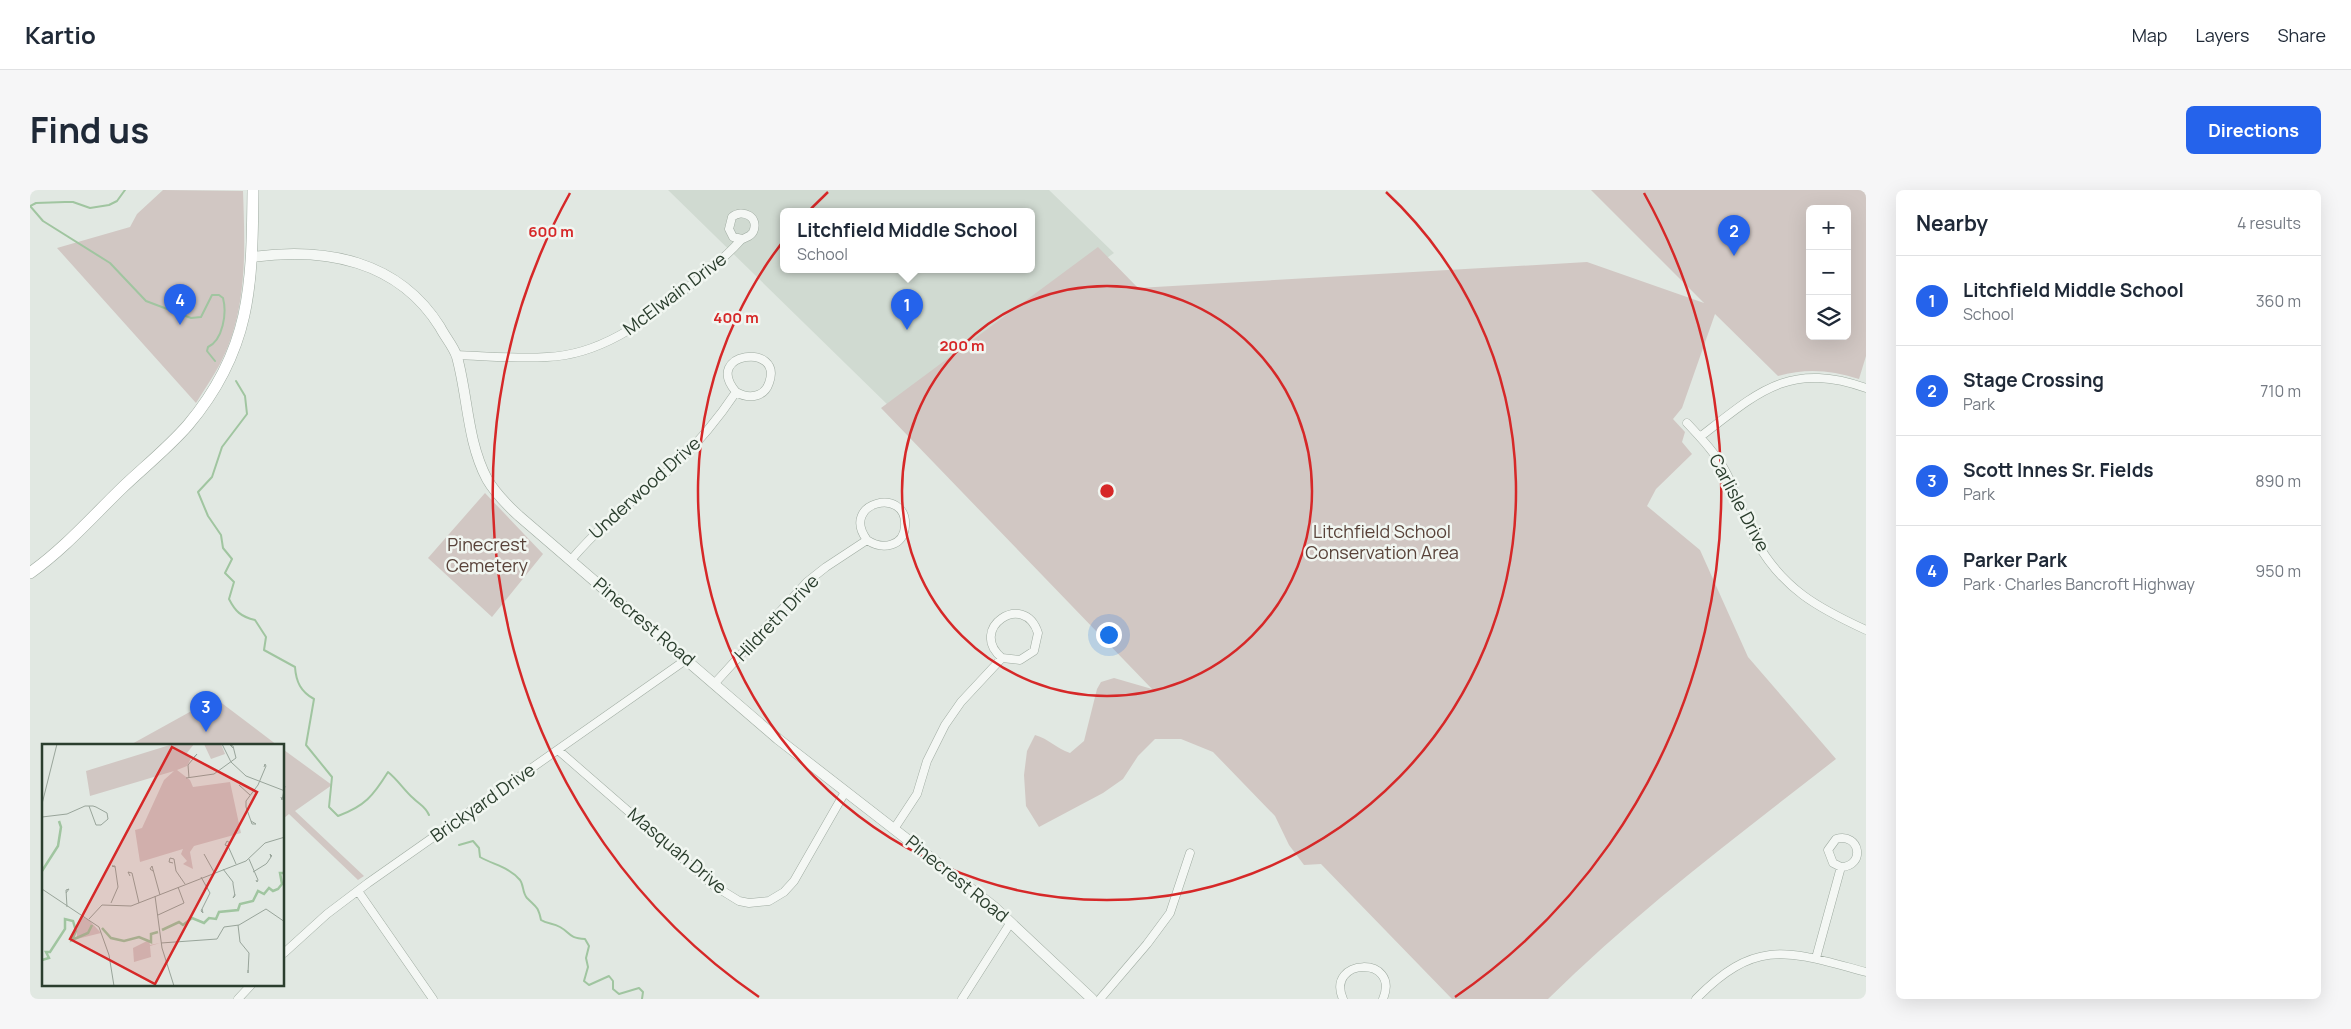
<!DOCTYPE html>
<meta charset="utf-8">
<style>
:root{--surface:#fff;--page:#f6f6f7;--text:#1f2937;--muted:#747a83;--line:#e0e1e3;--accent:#2563eb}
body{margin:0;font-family:Manrope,sans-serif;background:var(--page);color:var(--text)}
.controls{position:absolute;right:15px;top:15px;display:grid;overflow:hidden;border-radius:8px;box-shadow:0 5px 20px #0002}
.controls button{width:45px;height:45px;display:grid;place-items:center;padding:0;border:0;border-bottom:1px solid var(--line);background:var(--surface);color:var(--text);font:25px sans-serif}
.you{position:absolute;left:1078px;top:444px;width:18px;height:18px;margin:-12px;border:4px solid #fff;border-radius:50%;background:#1a73e8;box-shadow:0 0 0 8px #1a73e833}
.badge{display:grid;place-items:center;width:32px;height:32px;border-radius:50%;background:var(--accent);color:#fff;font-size:16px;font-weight:700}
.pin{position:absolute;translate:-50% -41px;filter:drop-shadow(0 1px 2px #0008)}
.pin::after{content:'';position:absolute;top:26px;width:18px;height:15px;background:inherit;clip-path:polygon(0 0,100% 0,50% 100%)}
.popup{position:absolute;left:750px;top:18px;width:255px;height:65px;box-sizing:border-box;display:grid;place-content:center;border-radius:8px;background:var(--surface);filter:drop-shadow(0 1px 4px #0005);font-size:16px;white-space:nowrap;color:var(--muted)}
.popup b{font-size:19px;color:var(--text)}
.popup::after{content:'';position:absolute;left:50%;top:100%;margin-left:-10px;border:10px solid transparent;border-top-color:var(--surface)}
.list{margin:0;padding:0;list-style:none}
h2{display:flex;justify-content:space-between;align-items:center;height:65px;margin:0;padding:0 20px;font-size:21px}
h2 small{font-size:16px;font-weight:400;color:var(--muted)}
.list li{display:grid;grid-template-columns:32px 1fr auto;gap:15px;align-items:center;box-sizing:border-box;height:90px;padding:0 20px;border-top:1px solid var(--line)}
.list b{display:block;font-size:19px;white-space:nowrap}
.list p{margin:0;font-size:16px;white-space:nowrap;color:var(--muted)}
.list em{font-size:16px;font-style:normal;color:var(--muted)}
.icon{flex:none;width:28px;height:28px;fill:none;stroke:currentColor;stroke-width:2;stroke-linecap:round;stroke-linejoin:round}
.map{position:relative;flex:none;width:1836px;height:809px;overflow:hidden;border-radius:8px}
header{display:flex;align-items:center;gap:30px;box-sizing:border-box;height:70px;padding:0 25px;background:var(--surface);border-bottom:1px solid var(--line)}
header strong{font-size:24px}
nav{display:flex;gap:28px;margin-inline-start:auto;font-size:18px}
.intro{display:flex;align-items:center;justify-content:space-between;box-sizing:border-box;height:120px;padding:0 30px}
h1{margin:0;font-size:35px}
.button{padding:12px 22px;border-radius:8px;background:var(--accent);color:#fff;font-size:18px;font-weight:700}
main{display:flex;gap:30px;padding:0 30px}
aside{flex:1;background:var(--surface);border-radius:8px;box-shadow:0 5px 20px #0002}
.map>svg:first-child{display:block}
.built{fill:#d0dad1;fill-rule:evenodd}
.green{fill:#d1c7c3;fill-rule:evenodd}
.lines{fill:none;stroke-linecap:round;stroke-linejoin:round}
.stream{stroke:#a0c5a0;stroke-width:2}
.minor-casing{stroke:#9faba1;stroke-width:9}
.tertiary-casing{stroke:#9faba1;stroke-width:11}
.secondary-casing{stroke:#9faba1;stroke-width:12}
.minor{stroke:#f4f7f4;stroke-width:8}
.tertiary{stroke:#f4f7f4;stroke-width:10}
.secondary{stroke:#fff;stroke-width:11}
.ring{fill:none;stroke:#d62828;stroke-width:2.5}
.labels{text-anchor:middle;stroke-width:5;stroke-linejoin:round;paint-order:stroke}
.street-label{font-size:18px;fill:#2b3e2e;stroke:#f1f6f1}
.park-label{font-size:18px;fill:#59433a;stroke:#f1f6f1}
.inset-river{fill:none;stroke:#a0c5a0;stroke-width:2.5}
.inset-road{fill:none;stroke:#98a49a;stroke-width:1}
.view{fill:#d62828;fill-opacity:0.15;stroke:#d62828;stroke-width:2.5}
.inset-edge{fill:none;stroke:#2b3e2e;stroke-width:2.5}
.centre{fill:#d62828;stroke:#f1f6f1;stroke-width:2.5}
.ring-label{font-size:15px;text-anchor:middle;font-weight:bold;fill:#d62828;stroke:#f1f6f1;stroke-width:5;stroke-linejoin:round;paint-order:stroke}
</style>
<header>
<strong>Kartio</strong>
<nav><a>Map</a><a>Layers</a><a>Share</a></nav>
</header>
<div class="intro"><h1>Find us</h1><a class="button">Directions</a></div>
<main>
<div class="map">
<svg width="1836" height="809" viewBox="0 0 1836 809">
<rect width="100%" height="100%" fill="#e1e8e2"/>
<path class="built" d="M638,0H1019L1084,63L861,218ZM753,21H1001V79H753Z"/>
<path class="green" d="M133,0L213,1C215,59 218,121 190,174C183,187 174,200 166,213L27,58L100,37L107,24Z
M1561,0H1836V166L1829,189C1800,180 1777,178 1748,186L1685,124L1652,218L1643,229L1655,242L1652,252L1662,264L1626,299L1617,316L1670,360L1718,467L1806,569C1707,646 1607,721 1518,809H1422L1291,674L1274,675L1259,655L1245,626L1183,562L1151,549H1125L1108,566L1093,589L1073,603L1009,637L996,616L994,585L997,561L1005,545C1019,549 1026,558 1040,563L1054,551L1067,499L1071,492L1084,488L1122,499L851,218L1068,57L1108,98L1557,72L1674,113ZM1780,19H1817V146H1780Z
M455,303L513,364L462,427L398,368Z
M185,508L247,555H100Z
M254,560L302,595L265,621L334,686L328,690L259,624L254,628Z"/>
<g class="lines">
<path class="stream" d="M95,0L87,11L79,15L60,18L43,12H35L6,13L0,16L13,31L80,73L116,111L161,128L171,127L182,105H189L193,108C197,123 193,150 178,157L177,161L185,171
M206,191L215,206L217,224L192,257L182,287L168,302L178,326L191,345L193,358L202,369L195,383L204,392L199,409C205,421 211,427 225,430L236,447L234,460L265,477C266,492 271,502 284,509L276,555L302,587L299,617L308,626C335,616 343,606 358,582C368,590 374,600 383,608C390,615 395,616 399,625
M429,655L443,651L449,658L450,667C464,675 479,677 490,690C494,695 492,702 497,708C506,717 508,716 511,730C517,734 523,733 530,737C541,743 538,748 555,749L559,756L556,768L558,777L554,791L559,795L579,786L583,791V799L589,804L609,798L613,802L612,809"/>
<defs>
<path id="minor" d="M426,165C456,166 487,169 517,167C570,165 612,133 652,102C672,86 692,71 709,52C713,47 720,48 723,42C730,27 712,18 702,27L699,39L703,47L712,49
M1657,233C1672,249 1687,265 1697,284C1708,306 1714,329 1726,351C1753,399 1788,418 1836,440
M1670,247C1728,202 1759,171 1836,198
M541,370C573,332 608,307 645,275C668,253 688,229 706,202C718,209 734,208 739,193C754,152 672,162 706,202
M685,493L777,392L796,377L837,350C852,360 874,357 875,336C878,296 809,312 837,350
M528,560L683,695L709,711L719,713L739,711L754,702L764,691L815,602
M864,639L887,604L897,571L915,535L931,512L972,468L990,470L1004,461L1008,443C994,400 937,439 972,468
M328,701L403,809
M254,763L297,724L338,693L657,469
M1786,768L1811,677C1836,676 1830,642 1806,649L1798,660L1803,673L1811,677
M208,809L221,795
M932,809L981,732
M1070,809L1117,754L1140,723L1160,663
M1313,809C1295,768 1371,765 1353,809
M1666,809C1727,746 1761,762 1836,782"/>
<path id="tertiary" d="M222,67C295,57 368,70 410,137C415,147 424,157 427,167C438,207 437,251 457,289C465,303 477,315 489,326L748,549L963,716L1062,809"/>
<path id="secondary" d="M0,383C34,359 62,327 92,298C114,277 138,258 158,235C222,159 222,94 223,0"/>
</defs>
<use href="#minor" class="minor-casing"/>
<use href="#tertiary" class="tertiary-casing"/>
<use href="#secondary" class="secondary-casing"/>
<use href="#minor" class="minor"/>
<use href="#tertiary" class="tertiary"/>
<use href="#secondary" class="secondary"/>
</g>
<g class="ring">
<circle cx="1077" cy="301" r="205"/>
<path d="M1356 2A409 409 0 1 1 798 2"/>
<path d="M729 807A614 614 0 0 1 540 3M1614 3A614 614 0 0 1 1425 807"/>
</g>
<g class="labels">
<g class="street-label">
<text transform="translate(645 104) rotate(-37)" y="6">McElwain Drive</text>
<text transform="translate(615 298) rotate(-42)" y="6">Underwood Drive</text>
<text transform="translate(1709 313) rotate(62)" y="6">Carlisle Drive</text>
<text transform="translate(747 428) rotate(-46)" y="6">Hildreth Drive</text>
<text transform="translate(614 432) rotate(40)" y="6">Pinecrest Road</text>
<text transform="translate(453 613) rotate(-35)" y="6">Brickyard Drive</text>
<text transform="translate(647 661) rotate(40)" y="6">Masquah Drive</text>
<text transform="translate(927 689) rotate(39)" y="6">Pinecrest Road</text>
</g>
<g class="park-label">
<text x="1352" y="348">Litchfield School<tspan x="1352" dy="21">Conservation Area</tspan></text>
<text x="457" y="361">Pinecrest<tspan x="457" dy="21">Cemetery</tspan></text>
</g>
</g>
<g transform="translate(12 554)">
<rect width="242" height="242" fill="#e1e8e2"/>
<path d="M131,0H152L145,9L149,14L145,22L135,26L148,36L151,43L188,38L199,89L152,102L148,108L151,125L141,120L145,117L139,110L141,105L98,118L93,86L100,84L122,36L132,27L48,52L44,27ZM162,0H179L183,10L169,15ZM40,173L47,176L59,189L35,195V180ZM107,196L108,201L118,199L108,202L109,213L92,218L91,204Z" fill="#d1c7c3"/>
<path class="inset-river" d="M0,127L16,102L19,83L17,77M60,184L69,194L82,197L97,193L109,198V190L116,188M120,186L137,178L141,181L150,174L162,179L167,174L174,175L177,168L196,166L198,160L211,157L216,147L222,150L227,144L231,147L236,145L240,140L238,129H243M0,216L7,214L4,208H8L23,185V175L31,177L34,187L30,196L46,189L50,181"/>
<path class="inset-road" d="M180,0L189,18L204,32L243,47M144,34L172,30L194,14L191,2L188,1L191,4M147,34L146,21L155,10L152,13M199,43L197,41L208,51M239,53L240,56L243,42M0,60L15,0M0,73L25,70L43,62H51L54,63L65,69L66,75L59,81H54L47,62M209,77L214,80H210L204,63V57L216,41L224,22L223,20L222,23M186,102L183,101L185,97L188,99L186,102L194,120M162,110L172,128M207,115L216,136L215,138L214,136M131,119L127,118L128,114L132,115L134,127L143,140M181,125L191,138V140L193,152L191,154L193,150M111,127L108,125L110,122L118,151M211,128L224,120L225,119L229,113V112H230L228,110L229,113M88,132L86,128L90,129L97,159M159,133L168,149L159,167L161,169L160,165M0,145L57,183L67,211L72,242M24,149L27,145L24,146L25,163M113,152L120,204L132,242M69,159L76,143L73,122H70L73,123M116,171L142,159L136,143M47,175L60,161L89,162L204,117L223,99L243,93M196,181L198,198L207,209L206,229V226M119,199L175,195L182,183L197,181L224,165L243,178"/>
<path class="view" d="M130,3L215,48L113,240L28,195Z"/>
<rect width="242" height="242" class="inset-edge"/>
</g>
<circle cx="1077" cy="301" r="8" class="centre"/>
<g class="ring-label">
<text x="521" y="47">600 m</text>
<text x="706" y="133">400 m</text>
<text x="932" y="161">200 m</text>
</g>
</svg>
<div class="controls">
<button>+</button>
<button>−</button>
<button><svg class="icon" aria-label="layers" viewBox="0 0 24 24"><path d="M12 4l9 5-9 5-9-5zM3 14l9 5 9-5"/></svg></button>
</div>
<div class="you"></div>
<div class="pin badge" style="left:877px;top:140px">1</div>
<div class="popup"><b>Litchfield Middle School</b>School</div>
<div class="pin badge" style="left:1704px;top:66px">2</div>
<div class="pin badge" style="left:176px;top:542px">3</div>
<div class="pin badge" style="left:150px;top:135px">4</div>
</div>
<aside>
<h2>Nearby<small>4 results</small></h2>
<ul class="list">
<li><span class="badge">1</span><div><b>Litchfield Middle School</b><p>School</p></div><em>360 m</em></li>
<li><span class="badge">2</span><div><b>Stage Crossing</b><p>Park</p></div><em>710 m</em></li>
<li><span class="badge">3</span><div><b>Scott Innes Sr. Fields</b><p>Park</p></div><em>890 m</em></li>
<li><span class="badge">4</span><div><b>Parker Park</b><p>Park · Charles Bancroft Highway</p></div><em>950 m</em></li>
</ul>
</aside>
</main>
